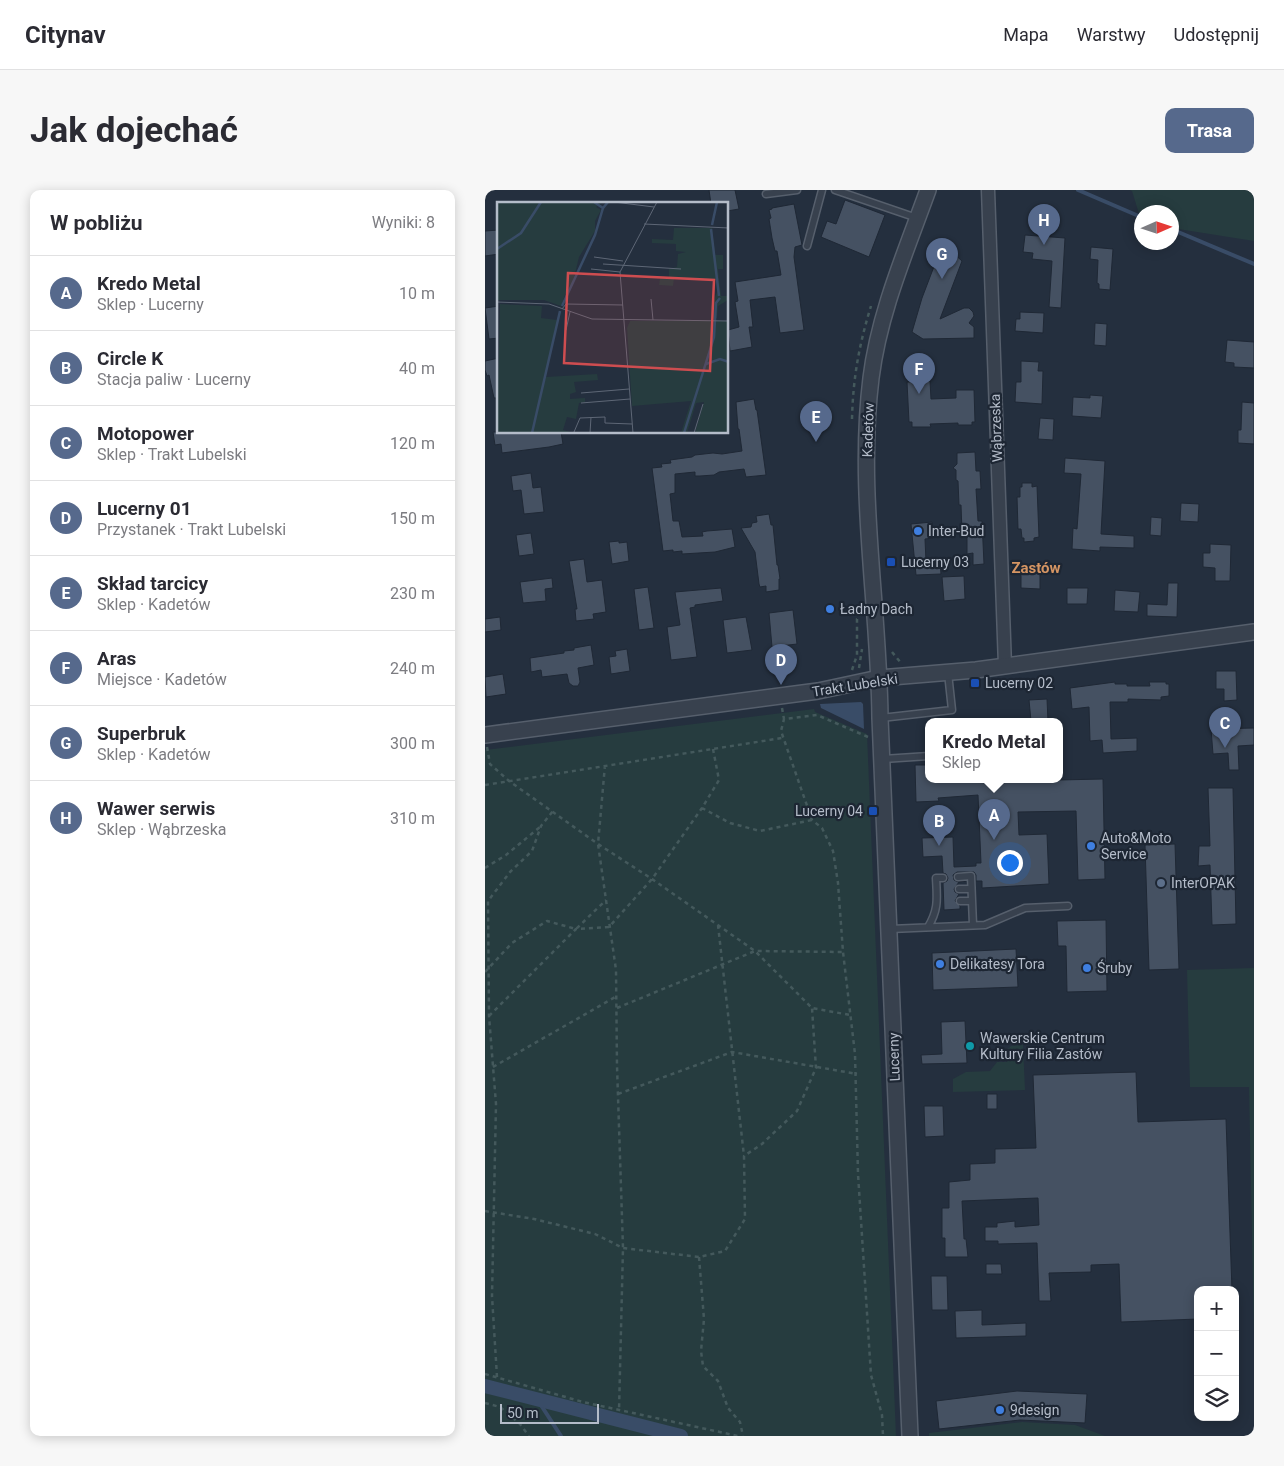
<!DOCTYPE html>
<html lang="pl">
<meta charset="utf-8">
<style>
:root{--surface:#fff;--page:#f7f7f7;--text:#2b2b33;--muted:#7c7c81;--line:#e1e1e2;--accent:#56698c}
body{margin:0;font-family:Roboto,sans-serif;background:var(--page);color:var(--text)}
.controls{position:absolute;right:15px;bottom:15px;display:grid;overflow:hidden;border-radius:10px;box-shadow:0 2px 12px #0003}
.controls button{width:45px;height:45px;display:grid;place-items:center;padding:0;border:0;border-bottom:1px solid var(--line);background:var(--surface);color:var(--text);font:25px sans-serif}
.compass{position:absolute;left:649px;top:15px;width:45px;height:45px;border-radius:50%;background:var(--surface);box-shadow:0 2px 12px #0003;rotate:87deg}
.scale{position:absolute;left:15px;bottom:12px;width:99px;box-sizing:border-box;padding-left:5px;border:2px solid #b4bcc9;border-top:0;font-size:14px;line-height:18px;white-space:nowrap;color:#b4bcc9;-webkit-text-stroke:4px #1d2633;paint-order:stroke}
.you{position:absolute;left:524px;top:672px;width:18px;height:18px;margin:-12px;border:4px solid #fff;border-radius:50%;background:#1a73e8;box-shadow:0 0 0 8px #1a73e833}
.badge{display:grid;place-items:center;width:32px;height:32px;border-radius:50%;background:var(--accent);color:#fff;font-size:16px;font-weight:700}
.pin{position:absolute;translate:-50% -41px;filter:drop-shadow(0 1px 2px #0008)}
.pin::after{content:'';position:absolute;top:26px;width:18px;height:15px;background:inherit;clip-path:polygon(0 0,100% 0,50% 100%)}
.popup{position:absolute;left:440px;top:528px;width:138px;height:65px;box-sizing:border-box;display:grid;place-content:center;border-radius:10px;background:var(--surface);filter:drop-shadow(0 1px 4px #0005);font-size:16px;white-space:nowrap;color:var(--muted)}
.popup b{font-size:19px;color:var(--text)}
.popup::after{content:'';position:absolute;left:50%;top:100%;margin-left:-10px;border:10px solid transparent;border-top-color:var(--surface)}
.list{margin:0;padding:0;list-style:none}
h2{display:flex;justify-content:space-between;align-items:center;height:65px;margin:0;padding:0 20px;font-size:21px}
h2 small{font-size:16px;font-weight:400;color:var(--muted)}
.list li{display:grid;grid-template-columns:32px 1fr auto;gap:15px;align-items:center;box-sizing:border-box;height:75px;padding:0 20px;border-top:1px solid var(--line)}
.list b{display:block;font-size:19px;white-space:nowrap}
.list p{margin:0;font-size:16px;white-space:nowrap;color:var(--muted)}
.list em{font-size:16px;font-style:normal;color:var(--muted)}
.icon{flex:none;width:28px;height:28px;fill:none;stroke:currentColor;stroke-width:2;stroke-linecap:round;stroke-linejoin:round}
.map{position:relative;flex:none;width:769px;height:1246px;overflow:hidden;border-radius:10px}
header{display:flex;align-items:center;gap:30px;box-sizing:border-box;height:70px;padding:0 25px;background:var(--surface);border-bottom:1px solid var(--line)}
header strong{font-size:24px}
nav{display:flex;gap:28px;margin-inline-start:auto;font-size:18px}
.intro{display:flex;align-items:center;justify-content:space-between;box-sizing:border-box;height:120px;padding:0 30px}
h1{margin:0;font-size:35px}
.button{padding:12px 22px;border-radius:10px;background:var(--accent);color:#fff;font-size:18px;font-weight:700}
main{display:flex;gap:30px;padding:0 30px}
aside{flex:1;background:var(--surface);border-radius:10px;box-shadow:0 2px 12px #0003}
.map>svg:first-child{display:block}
.green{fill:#263c3f}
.water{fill:#394c67}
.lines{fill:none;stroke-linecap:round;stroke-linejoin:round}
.stream{stroke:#394c67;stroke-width:4}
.canal{stroke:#394c67;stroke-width:14}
.building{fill:#455162;stroke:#1f2835}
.service-casing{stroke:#565f6c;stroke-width:9}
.minor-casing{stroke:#565f6c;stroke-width:15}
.tertiary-casing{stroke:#565f6c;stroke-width:18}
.path{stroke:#44595c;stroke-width:2.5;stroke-dasharray:4 4;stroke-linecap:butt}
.service{stroke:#38414e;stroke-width:6}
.minor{stroke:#38414e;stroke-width:12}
.tertiary{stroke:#38414e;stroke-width:15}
.shop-dot{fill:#3f7fe0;stroke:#1d2633;stroke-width:2}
.transit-dot{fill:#1a4fb4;stroke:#1d2633;stroke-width:2}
.service-dot{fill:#5c6f8a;stroke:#1d2633;stroke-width:2}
.culture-dot{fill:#0f9aa8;stroke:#1d2633;stroke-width:2}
.labels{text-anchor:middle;stroke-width:4.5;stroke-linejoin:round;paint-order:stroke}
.street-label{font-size:14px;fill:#b4bcc9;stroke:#1d2633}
.poi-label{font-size:14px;fill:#b4bcc9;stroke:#1d2633;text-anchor:start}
.neighbourhood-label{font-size:15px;font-weight:bold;fill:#d59563;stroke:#1d2633}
.inset-river{fill:none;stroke:#394c67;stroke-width:2.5}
.inset-road{fill:none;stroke:#5e6776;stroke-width:1}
.view{fill:#ce4d50;fill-opacity:0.15;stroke:#ce4d50;stroke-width:2.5}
.inset-edge{fill:none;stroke:#b4bcc9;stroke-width:2.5}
</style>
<header>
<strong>Citynav</strong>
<nav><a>Mapa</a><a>Warstwy</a><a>Udostępnij</a></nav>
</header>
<div class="intro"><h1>Jak dojechać</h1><a class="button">Trasa</a></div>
<main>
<aside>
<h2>W pobliżu<small>Wyniki: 8</small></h2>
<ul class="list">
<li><span class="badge">A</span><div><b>Kredo Metal</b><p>Sklep · Lucerny</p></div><em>10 m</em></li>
<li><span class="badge">B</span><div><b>Circle K</b><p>Stacja paliw · Lucerny</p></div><em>40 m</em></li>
<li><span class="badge">C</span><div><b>Motopower</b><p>Sklep · Trakt Lubelski</p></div><em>120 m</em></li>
<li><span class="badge">D</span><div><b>Lucerny 01</b><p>Przystanek · Trakt Lubelski</p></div><em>150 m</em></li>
<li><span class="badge">E</span><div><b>Skład tarcicy</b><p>Sklep · Kadetów</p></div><em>230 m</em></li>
<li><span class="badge">F</span><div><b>Aras</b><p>Miejsce · Kadetów</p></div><em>240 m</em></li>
<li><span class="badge">G</span><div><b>Superbruk</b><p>Sklep · Kadetów</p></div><em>300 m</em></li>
<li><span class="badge">H</span><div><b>Wawer serwis</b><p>Sklep · Wąbrzeska</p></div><em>310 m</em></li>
</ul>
</aside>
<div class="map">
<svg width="769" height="1246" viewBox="0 0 769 1246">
<rect width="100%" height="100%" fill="#242f3e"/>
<path class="green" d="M645,0H769V51L687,38L686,22H656V30L647,1Z
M329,519L330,522L382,544L411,1246H0V560Z
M769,778V1146L764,897H705L702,780Z
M538,855L540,900L468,902V889L481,882L505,881L512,872H522V860L526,856Z
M537,1232L590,1235L620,1246H444V1243Z"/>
<path class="water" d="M376,512L378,514L379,539L336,518L335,514Z"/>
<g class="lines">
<path class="stream" d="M593,0L656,27
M686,39L769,74
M52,1209L76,1246"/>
<path class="canal" d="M0,1196L196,1246"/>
</g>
<path class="building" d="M224,0H250L254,19L242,21V14H226Z
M360,10L400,25L384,67L336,47L342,31L351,34Z
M309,14L317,55L310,57L309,67L319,140L295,143L290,107L265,110L268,137H264L267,157L245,161L243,140L254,137L250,112L253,111L250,92L296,85L292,61H290L287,48L284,29L286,28L284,20L287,19V18Z
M14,40V64L0,66V41Z
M540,45L580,48L576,118L564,117L567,71L547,69L548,63L538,62Z
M606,57L628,59L625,100L614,99V94L612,93L613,70L605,69Z
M456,58L467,62L477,71L455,129L479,118H484L488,122L489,126L484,133L489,137V148L438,149L427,142L437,108Z
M14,116V148L4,149L0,118Z
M535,122L559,123L558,143L530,141L531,129H535Z
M610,133L622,134L621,156L609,155Z
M742,150L769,152V178L749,177V173L740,172Z
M14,168V208H9L4,185L2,186L0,180V171Z
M536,171L554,172L553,181H558L557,214L530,212L531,192H536Z
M445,191L446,209L471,208V200H489L490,232H487V235H473V233L445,234L446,237H427V232H424L422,192Z
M605,205L618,206L616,228L587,226L588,207L605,208Z
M269,209L271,220H272L281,285L261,287L259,279L234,282L229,285L215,286H210V282L190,284V303L185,304L188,331H194L197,347L218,346L217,342L222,341L247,339L250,357L230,362L197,364V361L188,362V360L178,361L167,278L177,277L176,274L186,273L185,270L207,267L210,265L228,263L237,264L257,261L254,239H253L251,212Z
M757,212L769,213V254L753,253V240H756Z
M555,228L569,229L568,250L553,249Z
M8,242H76L78,254L64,257L17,263L16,254L10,255Z
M490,262L491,281H495L496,299H491L493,331H497L499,374L488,375V363L482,364V342H477L476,315H474L473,291L471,290V280L468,278L472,274V263Z
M580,268L620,271L616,344L649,346V358L615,357V361L587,359L588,338L592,339L596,284L579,283Z
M46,283L48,298L56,297L59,322L39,324L36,300L28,301L26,286Z
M537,293H547V297L552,296L554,347L549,348V351L539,352V348H537L536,339H533L532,307H535V297H537Z
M696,313L714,314L713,332L695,331Z
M284,324L286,335H288L292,375H293L295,389H294V400L281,402V396L275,397L274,394L270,362L256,338L266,337L267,333L272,332L271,326Z
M666,327L677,328L676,346L665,345Z
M447,332L448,348L440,349L441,372L455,371L456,384L431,385L426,334Z
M46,343L49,364L34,366L31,345Z
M134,351V353L142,352L144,371L127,374L124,352Z
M725,354L746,355L745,391H730V378L718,377V363H725Z
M99,369L102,392L117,390L121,422L108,424L109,429L91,431L90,419H92L84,371Z
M536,380L555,381V399L536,398Z
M479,386L480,409L459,411L457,387Z
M67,388L68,398L60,399L61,411L38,413L35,392Z
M683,393H693L692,427L662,426V414L682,415Z
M163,397L169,438L154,440L149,399Z
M236,398L238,411L210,415V417L205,418L212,467L186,470L182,437L195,435L190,402Z
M582,398H603L602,414H582Z
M630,400L655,402L653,422L629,421Z
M308,420L312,454L287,457L284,423Z
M15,427L16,440L0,442V429Z
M261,427L267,460L242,463L238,430Z
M106,455L109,475L93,478L95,492L93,496H88L84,493L82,484L57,487L56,480L46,482L45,468L79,463V461L89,460V458Z
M142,459L145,481L126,484L124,467L131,466L130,461Z
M731,481H751L752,510L739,511V499H731Z
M18,484L21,504L1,507L0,487Z
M630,492V494H642V496H665L664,492H681V494H684V506L676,507V510L643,509V512H625L626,549L652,548V561L618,563L617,550L605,551L604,517L587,519L585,498Z
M562,509L563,531H546L544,510Z
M769,538V555L753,556L754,580H744L743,563L728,564L726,539Z
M430,575H444V589H528V591L618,589L620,689L593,690L591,621L533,622L534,645L562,644L564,694L497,698V691H491V685L489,682H472L468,685L469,690L473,692L481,691L474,692L469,699L470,702L474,704L470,711L475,716V719L459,720L458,693L462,691L463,688L461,684L458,683L457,666L438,667L437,648L468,647L469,677L491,676V673H496L493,605L453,608L454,611L431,612Z
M723,598H748L751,734L727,735L725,675L713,676L714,656H725Z
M690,654L694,779L664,780L660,655Z
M621,730L622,801L582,802L581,756H573L572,731Z
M531,759L533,797L448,800L447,763Z
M480,831L482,873L437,874L436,865L457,864L456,832Z
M651,882L653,932L741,929L747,1100H713V1129L636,1132L634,1074L606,1075V1082L564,1083L566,1111H554L552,1053L513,1054V1051H500V1037H512V1033L530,1031V1037L554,1035L553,1008L477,1011L479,1049H481L483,1067H460V1048H457V1018H464V992L485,990V974L510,973V959L551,958L548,885Z
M502,904H512V919H502Z
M439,916H458L459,946L440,947Z
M501,1074H516L517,1084H501Z
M446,1086H462L463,1120H447Z
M497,1120V1135L541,1133V1146L471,1148L470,1121Z
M532,1201L602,1204L600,1233L535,1230L454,1239L451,1211Z"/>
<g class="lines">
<defs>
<path id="service" d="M350,0L432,28
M281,4L312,0
M322,56L337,0
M396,528L467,520L463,483
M398,569L444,566
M473,687L486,686L488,735
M474,699H486
M475,711H487
M443,737C454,719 452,708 451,688H458
M405,739L500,735L540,718L583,716"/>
<path id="minor" d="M503,0L520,476"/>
<path id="tertiary" d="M0,545L333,501L394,488L491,480L769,442
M425,1246L395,528C394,415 372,301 386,188C394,123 421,61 443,0"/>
</defs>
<use href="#service" class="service-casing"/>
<use href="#minor" class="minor-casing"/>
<use href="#tertiary" class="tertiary-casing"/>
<path class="path" d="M367,229C368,188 374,155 386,116
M407,462L416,473
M374,478L377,459
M367,480L372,465V429L375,426
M297,518L299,529
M383,547L332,525L299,529L296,541L327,630L337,638L348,661L353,693L358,762L370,864L373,984L386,1185L397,1225L398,1246
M2,557L5,574L24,591L113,654L167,689L270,761L327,818L365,825
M228,559L234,590L217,618L245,633L275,641L327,630
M120,575L113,654L131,780L132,876L138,1058L134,1221
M0,595L297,548
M0,678L21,665L55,637
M233,735L259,966
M0,782L27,753L62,731L91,739L121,710
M132,818L270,761L358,762
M4,826L91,739L124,737L167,689L217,618
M8,877L132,806
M133,904L247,862L372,884
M0,1021L49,1029L110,1044L138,1058L214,1067L240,1061L260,1029L259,966L277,954L312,921L331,878L327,818
M214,1067L219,1129L216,1161L218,1176L233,1191L243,1218L255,1232L258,1246
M0,1184L98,1212L253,1246
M12,1187L7,1106L11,914L4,826L3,711L25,682L47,661L56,636L68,621
M0,1213L15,1217L35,1234L44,1246"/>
<use href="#service" class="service"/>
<use href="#minor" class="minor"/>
<use href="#tertiary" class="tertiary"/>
</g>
<g class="shop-dot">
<circle cx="433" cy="341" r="5"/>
<circle cx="345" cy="419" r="5"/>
<circle cx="606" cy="656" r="5"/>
<circle cx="455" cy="774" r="5"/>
<circle cx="602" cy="778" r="5"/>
<circle cx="515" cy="1220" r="5"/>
</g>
<g class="transit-dot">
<rect x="401" y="367" width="10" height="10" rx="2.5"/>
<rect x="485" y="488" width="10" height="10" rx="2.5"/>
<rect x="383" y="616" width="10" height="10" rx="2.5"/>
</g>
<circle class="service-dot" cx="676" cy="693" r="5"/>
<circle class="culture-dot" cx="485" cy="856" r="5"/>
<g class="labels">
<g class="street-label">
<text transform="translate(511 238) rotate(-92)" y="5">Wąbrzeska</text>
<text transform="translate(383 240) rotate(-88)" y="5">Kadetów</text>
<text transform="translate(370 495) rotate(-9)" y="5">Trakt Lubelski</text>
<text transform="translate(409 867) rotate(-92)" y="5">Lucerny</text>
</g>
<g class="poi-label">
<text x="443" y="346">Inter-Bud</text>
<text x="416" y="377">Lucerny 03</text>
<text x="355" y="424">Ładny Dach</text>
<text x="500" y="498">Lucerny 02</text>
<text x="378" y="626" text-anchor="end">Lucerny 04</text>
<text x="616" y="653">Auto&amp;Moto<tspan x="616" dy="16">Service</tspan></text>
<text x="686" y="698">InterOPAK</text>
<text x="465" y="779">Delikatesy Tora</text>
<text x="612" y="783">Śruby</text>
<text x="495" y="853">Wawerskie Centrum<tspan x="495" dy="16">Kultury Filia Zastów</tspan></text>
<text x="525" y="1225">9design</text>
</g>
<g class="neighbourhood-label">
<text x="551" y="383">Zastów</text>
</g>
</g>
<g transform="translate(12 12)">
<rect width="231" height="231" fill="#242f3e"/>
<path d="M0,0H106L99,5L104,8L98,19V29L82,55L75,84L71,85L64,104L47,98H0ZM177,26H215L218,53H226V67H221L224,94H231V98L221,104L220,116L215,117L214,105L220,90L219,78L177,77L176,84L162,83L163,76H172V67L180,65L181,52L189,50L179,49V42L155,41V37L176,38ZM3,102L45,104L44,116L60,118L45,189L49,175L100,172L101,178L77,180L79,190L73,192V197L88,196V200L82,201L79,217L70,215L66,228L77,231H0ZM133,119H231V231H198L207,200L199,201L190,231H184L194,199L135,204L130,126Z" fill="#263c3f"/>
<path class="inset-river" d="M97,0L106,6L111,0M215,23L220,0M214,27L222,94M0,47L24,31L44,0M65,104L98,33L106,6M209,162L223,157L232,160M35,231L63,109M187,231L217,135L219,101L223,96"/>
<path class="inset-road" d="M117,0L157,5M147,22L232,26M97,55L126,59M106,62L184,67M94,67L123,70M154,97L156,118M0,100L52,102L95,117L232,119M65,107L69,102L126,103M69,128L73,110M84,191L132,187M84,201L133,197M77,230L83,216L108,215V221L135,222M93,231L94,215M136,231L123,70L160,0M197,231L206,202"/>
<path class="view" d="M71,71L217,78L213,169L67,161Z"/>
<rect width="231" height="231" class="inset-edge"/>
</g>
</svg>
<div class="controls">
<button>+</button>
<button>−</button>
<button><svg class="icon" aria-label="layers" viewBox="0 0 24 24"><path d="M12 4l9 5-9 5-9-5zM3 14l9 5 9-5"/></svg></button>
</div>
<svg class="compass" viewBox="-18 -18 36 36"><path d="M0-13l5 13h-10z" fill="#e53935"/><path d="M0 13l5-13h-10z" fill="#7c7c81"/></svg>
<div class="scale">50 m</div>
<div class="you"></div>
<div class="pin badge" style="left:509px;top:650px">A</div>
<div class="popup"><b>Kredo Metal</b>Sklep</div>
<div class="pin badge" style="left:454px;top:656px">B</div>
<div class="pin badge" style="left:740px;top:558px">C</div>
<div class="pin badge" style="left:296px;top:495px">D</div>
<div class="pin badge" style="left:331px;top:252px">E</div>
<div class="pin badge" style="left:434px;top:204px">F</div>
<div class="pin badge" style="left:457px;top:89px">G</div>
<div class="pin badge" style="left:559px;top:55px">H</div>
</div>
</main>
